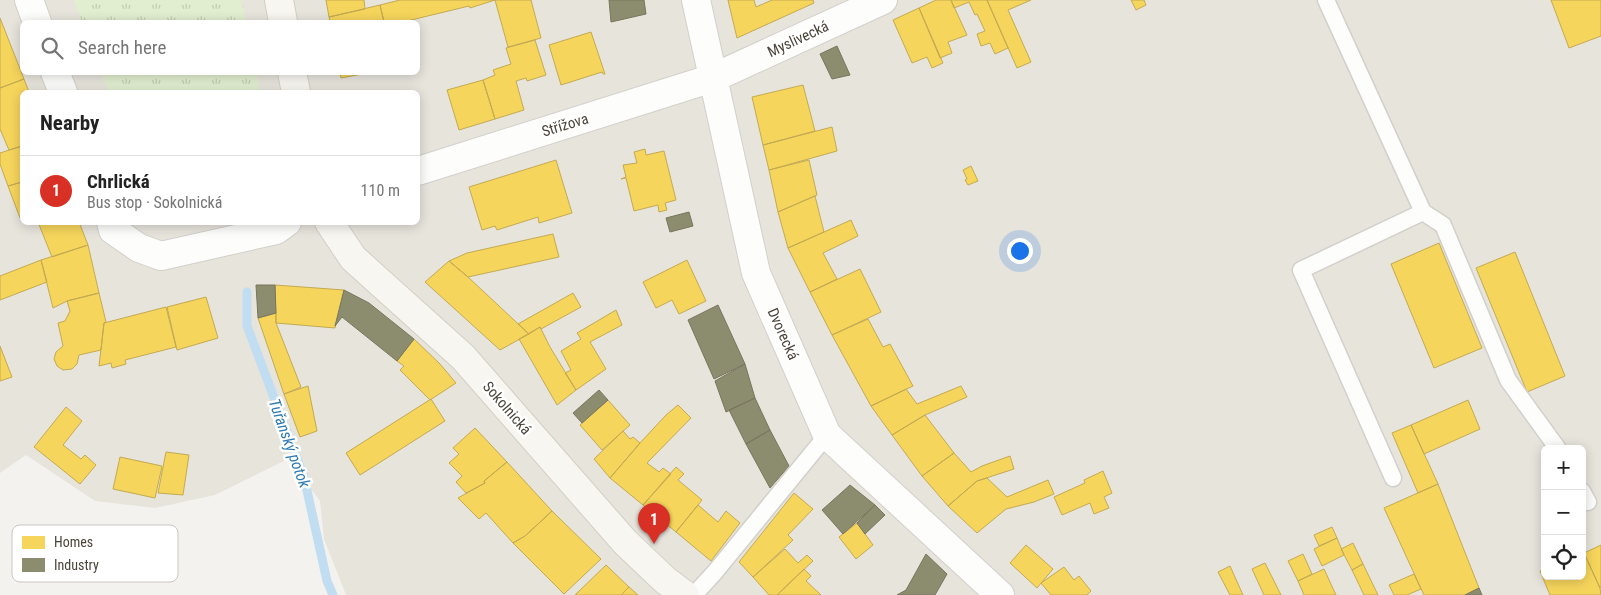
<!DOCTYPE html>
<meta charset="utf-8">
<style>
:root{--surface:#fff;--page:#f2f2f2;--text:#222;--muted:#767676;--line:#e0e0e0;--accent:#d93025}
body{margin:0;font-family:"Roboto Condensed",sans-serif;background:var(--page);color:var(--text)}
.controls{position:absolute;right:15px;bottom:15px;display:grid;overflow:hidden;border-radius:8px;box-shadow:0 2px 12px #0003}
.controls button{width:45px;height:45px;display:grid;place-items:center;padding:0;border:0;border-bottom:1px solid var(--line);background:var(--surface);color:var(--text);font:25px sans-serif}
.you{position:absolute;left:1019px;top:250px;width:18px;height:18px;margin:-12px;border:4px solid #fff;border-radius:50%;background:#1a73e8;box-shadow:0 0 0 8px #1a73e833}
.badge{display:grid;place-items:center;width:32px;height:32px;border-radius:50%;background:var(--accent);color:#fff;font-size:16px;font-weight:700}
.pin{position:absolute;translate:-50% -41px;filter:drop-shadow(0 1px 2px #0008)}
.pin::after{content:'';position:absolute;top:26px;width:18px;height:15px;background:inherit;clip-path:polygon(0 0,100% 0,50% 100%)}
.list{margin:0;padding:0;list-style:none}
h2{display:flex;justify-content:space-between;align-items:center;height:65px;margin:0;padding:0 20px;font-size:21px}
h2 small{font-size:16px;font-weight:400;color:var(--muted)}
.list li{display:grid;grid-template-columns:32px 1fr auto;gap:15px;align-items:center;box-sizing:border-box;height:70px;padding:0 20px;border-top:1px solid var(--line)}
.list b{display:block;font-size:19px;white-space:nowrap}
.list p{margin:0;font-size:16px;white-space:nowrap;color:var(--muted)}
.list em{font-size:16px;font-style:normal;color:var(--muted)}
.icon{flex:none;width:28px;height:28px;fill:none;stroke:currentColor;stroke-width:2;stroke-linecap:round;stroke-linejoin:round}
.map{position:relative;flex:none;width:1601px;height:595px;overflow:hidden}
.search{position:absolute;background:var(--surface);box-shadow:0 2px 12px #0003;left:20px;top:20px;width:400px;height:55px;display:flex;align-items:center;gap:12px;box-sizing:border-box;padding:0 18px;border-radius:8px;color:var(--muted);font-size:19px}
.panel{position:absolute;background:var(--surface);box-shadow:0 2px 12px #0003;left:20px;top:90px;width:400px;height:135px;border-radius:8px}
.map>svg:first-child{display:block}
.residential{fill:#e7e4dc;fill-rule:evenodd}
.grass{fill:url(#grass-tufts)}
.homes{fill:#f6d55c;stroke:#c3aa52}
.industry{fill:#8c8c6e;stroke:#78765e}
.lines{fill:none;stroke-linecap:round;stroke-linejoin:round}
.stream{stroke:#c0ddf1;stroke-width:9}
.service-casing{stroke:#d2d0cb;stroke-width:19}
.minor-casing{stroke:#d2d0cb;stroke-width:30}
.secondary-casing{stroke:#d3cfc5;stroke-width:30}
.service{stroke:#fdfdfc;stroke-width:16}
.minor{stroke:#fdfdfc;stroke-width:28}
.secondary{stroke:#f7f6f1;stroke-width:28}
.labels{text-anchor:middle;stroke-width:5;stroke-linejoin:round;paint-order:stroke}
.street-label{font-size:15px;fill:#4b4439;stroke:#fff}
.water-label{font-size:16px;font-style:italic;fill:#2e7ab2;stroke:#fff}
.key{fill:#fff;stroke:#c9c7c4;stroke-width:1}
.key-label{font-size:14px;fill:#4b4439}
</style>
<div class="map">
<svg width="1601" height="595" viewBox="0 0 1601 595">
<defs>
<pattern id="grass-tufts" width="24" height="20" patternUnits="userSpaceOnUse" patternTransform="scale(1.25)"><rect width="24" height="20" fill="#e1eecf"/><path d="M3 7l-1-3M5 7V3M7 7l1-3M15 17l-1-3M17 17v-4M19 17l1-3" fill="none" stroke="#c3cdb2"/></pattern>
</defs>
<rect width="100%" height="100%" fill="#f4f2ee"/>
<path class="residential" d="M0,0H1601V595H346L324,539L320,501L288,459L215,495L155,508L95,501L26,455L0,473ZM22,22H418V72H22ZM22,92H418V222H22ZM1545,449H1582V576H1545Z"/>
<path class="grass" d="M74,0H241L246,22H82Z
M101,73H256L260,92H109Z"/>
<path class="homes" d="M326,0H364L365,9L329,17Z
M400,0H495L470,8L469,6L403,22H384L380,5Z
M495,0H531L541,38L508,47Z
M728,0H754L756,7L772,0H813L814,3L737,38Z
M936,0H951L967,35L948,42L952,53L940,58L919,8Z
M951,0H987L1008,48L995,54L990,43L981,46L977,34L985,31L977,14L975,15L969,2L954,8Z
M987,0H1031L1008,10L1031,62L1017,68Z
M1131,0H1144L1146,5L1136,10Z
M1551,0H1601V36L1569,48Z
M380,5L384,22H330L329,17Z
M919,8L943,63L932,68L927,57L912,63L893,20Z
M0,18L24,79L0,88Z
M591,32L605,74H603L602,72L561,85L549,45Z
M535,40L546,75L527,81L526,78L516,81L524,110L495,119L483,80L495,75L493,70L511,64L506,48Z
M340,72H373L341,78Z
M24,79L29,92H22V146L9,150L0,129V88Z
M483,80L495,119L459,130L447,90Z
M803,85L815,131L763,145L752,97Z
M832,127L837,151L769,170L763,145Z
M22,146V182L8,186L0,164V153Z
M645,149L646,155L664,151L676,200L665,203L667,210L659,212L658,205L634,211L626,178L621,179L626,177L623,165L637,163L634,152Z
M556,160L572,213L539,223L538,217L497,230L495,226L482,230L469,187Z
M809,160L817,195L778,212L769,170Z
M971,166L978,181L968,185L965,180L967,179L963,170Z
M22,182V217L20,218L8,186Z
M815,196L824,232L788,248L778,212Z
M851,220L858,236L823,253L837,279L810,292L788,248Z
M38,222H79L88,245L52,257Z
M553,234L559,257L468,277L449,261L467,253Z
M1439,243L1482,348L1434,368L1391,264Z
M88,245L99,293L67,301L53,308L41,260Z
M1515,252L1565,376L1527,392L1476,268Z
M41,260L47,282L0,300V276Z
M687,260L706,301L679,314L672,300L656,308L643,282Z
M449,261L468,277L529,334L500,350L425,282Z
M860,269L881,312L832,335L810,292Z
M275,285L344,290L335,328L276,323Z
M99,293L106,322L104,323L101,350L79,355L77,364L72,369L63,370L57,366L54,359L56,352L63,346L58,323L65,321L70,311L67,301Z
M573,293L581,307L541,329L540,327L529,334L518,324Z
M206,297L218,338L177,350L167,307Z
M166,307L176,347L125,360L126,364L112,368L111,363L99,366L104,323Z
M616,310L622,325L590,342L606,369L576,390L565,373L571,370L561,351L581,339L577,333Z
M276,313V323L301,387L284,394L258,318Z
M868,319L883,347L890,344L913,386L871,406L832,335Z
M540,327L550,347L576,390L557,405L519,339Z
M414,339L440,364L456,383L430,400L400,370L404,366L397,361Z
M0,346L12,377L0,381Z
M308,386L317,431L300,437L284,394Z
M961,386L967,397L925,415L892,435L871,406L906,389L917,404Z
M431,399L445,421L360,475L346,453Z
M608,400L630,425L602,450L580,425Z
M1468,400L1480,429L1424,454L1411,425Z
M678,405L691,418L647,463L659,472L663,468L671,474L643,505L610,478L640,443L666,415Z
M66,407L82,421L63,445L81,459L85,455L96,465L80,484L34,447Z
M925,415L954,453L922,476L892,435Z
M1411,425L1438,484L1418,493L1392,433Z
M475,428L507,462L484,481L485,483L466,493L456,482L462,476L449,463L459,454L453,448Z
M623,431L630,439L633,437L640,443L610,478L594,459Z
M166,452L189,455L183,495L158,493Z
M954,453L971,472L982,466L1010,456L1014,469L977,481L948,506L922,476Z
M120,457L162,466L155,498L113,489Z
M507,462L552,511L525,536L513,543L486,513L479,519L458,498L485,483L484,481Z
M676,467L684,474L678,480L702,500L676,532L643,505Z
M1103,471L1112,493L1104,497L1109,508L1094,514L1090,503L1062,515L1054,497L1085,483L1084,480Z
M987,478L1007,497L1048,480L1054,494L1034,502L1006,509L977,533L948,506L977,481Z
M1438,484L1479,588L1465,595H1424L1384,508Z
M794,493L813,509L788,535L793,540L753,577L739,562Z
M698,505L718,522L726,511L740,523L711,561L676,532Z
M552,511L601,559L564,594L513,543L525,536Z
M857,523L873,545L856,559L839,537Z
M1332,527L1337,538L1319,546L1314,535Z
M1337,538L1344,555L1322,566L1314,549Z
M1353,543L1363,564L1352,570L1341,549Z
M1026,545L1053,569L1037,588L1010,563Z
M1601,545V587L1600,588L1584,553Z
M785,549L798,563L807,555L813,561L777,595H769L753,577Z
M1582,553H1584L1600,588L1601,595H1550L1540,571L1545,569V576H1582Z
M1303,554L1312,574L1298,581L1288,561Z
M1265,563L1281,595H1264L1252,569Z
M1363,564L1378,595H1364L1352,570Z
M606,565L629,587L621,595H575Z
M1230,566L1243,595H1230L1218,572Z
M1064,567L1074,580L1079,576L1091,591L1087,595H1051L1041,583Z
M804,569L811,576L806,581L821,595H777Z
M1324,569L1336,595H1304L1298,581Z
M1414,574L1421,589L1407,595H1394L1389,585Z
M629,587L638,595H621Z"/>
<path class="industry" d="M609,0H644L646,14L611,22Z
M837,46L850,75L832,79L820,54Z
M689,212L693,226L670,232L666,218Z
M256,285H275L276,313L258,318Z
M344,290L369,303L414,339L397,361L342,317L335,326Z
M718,305L745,364L714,379L688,320Z
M745,364L755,398L726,412L715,381Z
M599,390L608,400L582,423L573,413Z
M755,398L770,430L746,444L729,410Z
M770,430L789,466L770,488L746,444Z
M850,485L875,505L843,534L822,510Z
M875,505L885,515L865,534L857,523Z
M926,554L947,574L935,595H897L906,590Z
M1479,588L1482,595H1465Z"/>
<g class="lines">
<path class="stream" d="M247,292V326L304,477L327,581L333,595"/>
<defs>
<path id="service" d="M1326,0L1423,212L1443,225L1508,380L1558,449
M1393,478L1301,270L1423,212
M1582,491L1588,502
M694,595L715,572L827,435"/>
<path id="minor" d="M29,0L37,22
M696,0L756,273L827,435L1000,595
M55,72L63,92
M418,171L713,78L883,0
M111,222L113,230L139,248L161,256L276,230L287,222"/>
<path id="secondary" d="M279,0L283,22
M292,72L296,92
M329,222L353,258L463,357L625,542L665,580L685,595"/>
</defs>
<use href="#service" class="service-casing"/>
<use href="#minor" class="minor-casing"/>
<use href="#secondary" class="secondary-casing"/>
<use href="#service" class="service"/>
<use href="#minor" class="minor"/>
<use href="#secondary" class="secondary"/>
</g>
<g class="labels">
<g class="street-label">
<text transform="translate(798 39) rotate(-25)" y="5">Myslivecká</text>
<text transform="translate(565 125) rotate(-17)" y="5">Střížova</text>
<text transform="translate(783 334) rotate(66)" y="5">Dvorecká</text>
<text transform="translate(507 408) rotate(49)" y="5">Sokolnická</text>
</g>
<g class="water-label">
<text transform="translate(290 443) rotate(70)" y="6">Tuřanský potok</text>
</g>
</g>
<rect x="12" y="525" width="166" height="57" rx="8" class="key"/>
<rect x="22" y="536" width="23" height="13" fill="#f6d55c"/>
<rect x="22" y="558" width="23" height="14" fill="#8c8c6e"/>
<g class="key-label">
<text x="54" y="547">Homes</text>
<text x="54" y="570">Industry</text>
</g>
</svg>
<div class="controls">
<button>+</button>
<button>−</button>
<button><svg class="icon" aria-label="locate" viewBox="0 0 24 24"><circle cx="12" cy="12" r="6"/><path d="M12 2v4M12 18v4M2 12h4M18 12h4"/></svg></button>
</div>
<div class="you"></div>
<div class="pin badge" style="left:654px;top:544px">1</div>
<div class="search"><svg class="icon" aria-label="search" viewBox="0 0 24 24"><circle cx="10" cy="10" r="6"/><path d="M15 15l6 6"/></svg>Search here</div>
<section class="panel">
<h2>Nearby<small></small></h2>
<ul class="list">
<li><span class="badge">1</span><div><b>Chrlická</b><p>Bus stop · Sokolnická</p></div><em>110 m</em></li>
</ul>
</section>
</div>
